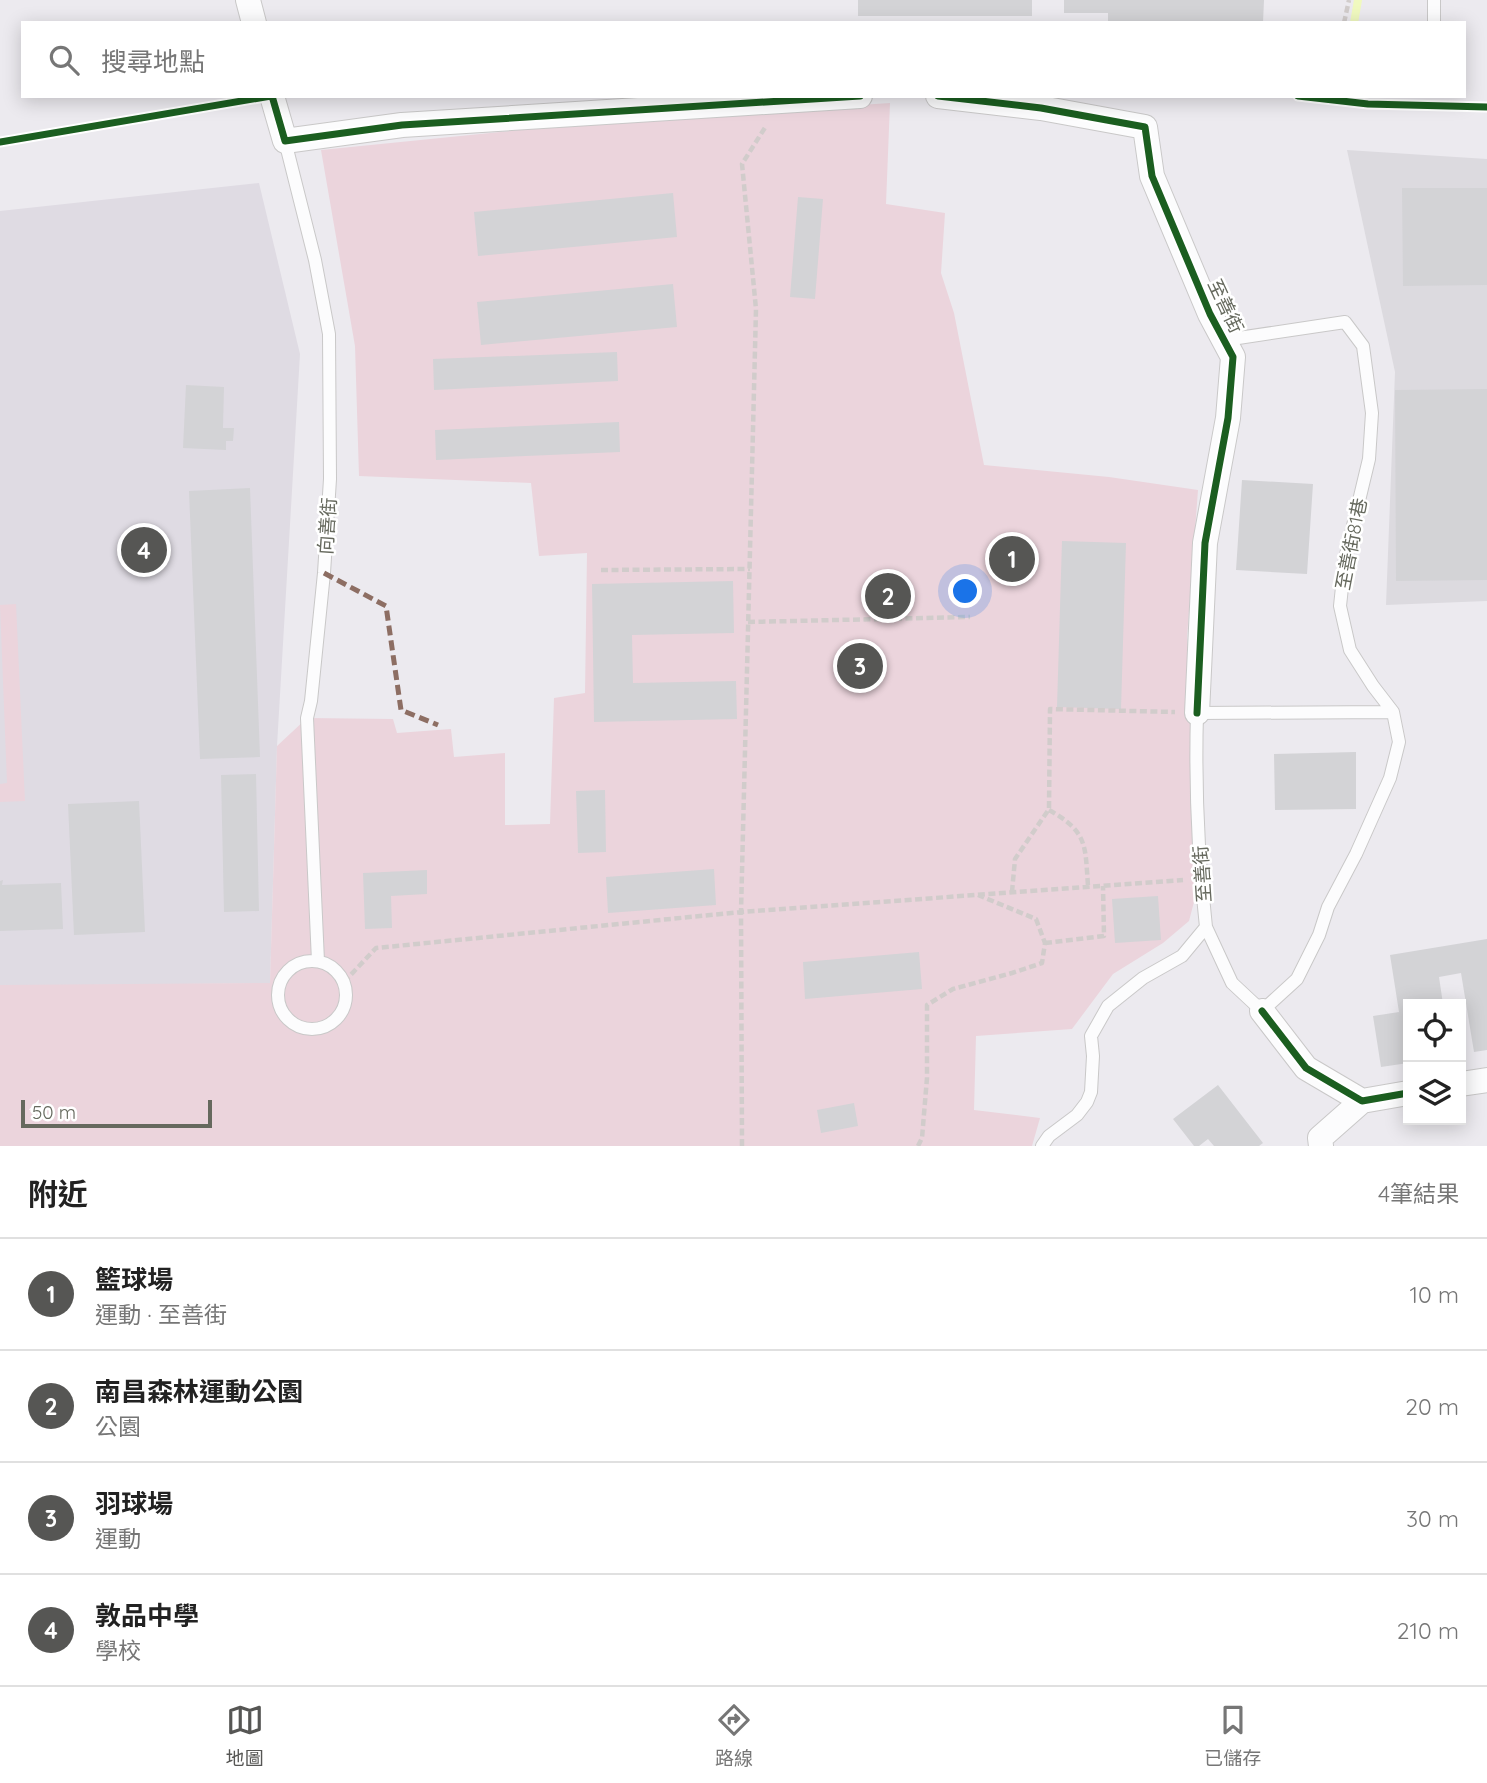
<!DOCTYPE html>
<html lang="zh-TW">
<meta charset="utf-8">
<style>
:root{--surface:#fff;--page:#f2f2f2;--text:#222;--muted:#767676;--line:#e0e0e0;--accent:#565654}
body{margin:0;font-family:Quicksand,"Noto Sans TC",sans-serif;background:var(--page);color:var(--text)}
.controls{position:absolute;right:21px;bottom:21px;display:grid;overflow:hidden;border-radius:0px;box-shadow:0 4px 18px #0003}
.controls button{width:63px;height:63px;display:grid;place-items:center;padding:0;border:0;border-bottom:2px solid var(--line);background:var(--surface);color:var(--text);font:35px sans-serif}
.scale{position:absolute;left:21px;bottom:18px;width:191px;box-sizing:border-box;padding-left:7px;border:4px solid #66695e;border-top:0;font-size:19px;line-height:24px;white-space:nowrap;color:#66695e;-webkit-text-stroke:5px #fff;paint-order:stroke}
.you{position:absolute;left:966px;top:592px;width:24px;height:24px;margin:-18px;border:5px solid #fff;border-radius:50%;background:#1a73e8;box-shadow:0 0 0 10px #1a73e833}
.badge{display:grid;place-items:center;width:46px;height:46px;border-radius:50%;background:var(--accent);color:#fff;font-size:23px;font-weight:700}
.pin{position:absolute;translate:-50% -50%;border:4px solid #fff;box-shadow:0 2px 7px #0006}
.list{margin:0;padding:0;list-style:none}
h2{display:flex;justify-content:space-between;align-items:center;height:91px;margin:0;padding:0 28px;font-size:30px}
h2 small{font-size:23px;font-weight:400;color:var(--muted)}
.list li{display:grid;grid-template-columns:46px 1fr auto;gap:21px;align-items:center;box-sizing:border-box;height:112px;padding:0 28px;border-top:2px solid var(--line)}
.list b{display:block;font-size:26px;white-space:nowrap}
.list p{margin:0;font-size:23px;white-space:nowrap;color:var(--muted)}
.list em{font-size:23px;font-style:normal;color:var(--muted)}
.icon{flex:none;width:38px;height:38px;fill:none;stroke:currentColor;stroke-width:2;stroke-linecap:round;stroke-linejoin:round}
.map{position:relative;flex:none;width:1487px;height:1146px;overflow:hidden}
.search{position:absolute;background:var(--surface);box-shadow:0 4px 18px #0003;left:21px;right:21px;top:21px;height:77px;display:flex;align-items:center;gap:18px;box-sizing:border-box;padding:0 24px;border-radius:0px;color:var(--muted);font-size:26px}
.sheet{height:539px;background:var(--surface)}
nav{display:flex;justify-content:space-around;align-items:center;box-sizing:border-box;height:98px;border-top:2px solid var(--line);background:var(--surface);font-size:19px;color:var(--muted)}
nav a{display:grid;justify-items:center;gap:4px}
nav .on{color:var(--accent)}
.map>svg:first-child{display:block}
.industrial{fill:#dcdadf}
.education{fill:#dfdbe3}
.green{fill:#ebd4dc}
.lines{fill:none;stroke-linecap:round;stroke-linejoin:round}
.stream{stroke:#f0f9bf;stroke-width:8}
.building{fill:#d3d3d6}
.lane-casing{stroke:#c9c8c8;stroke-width:14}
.street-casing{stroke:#c9c8c8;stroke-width:26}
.path{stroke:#d1cccb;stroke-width:4.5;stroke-dasharray:7 3.5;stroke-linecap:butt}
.lane{stroke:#fcfcfd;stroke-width:12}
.street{stroke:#fcfcfd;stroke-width:24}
.quiet{stroke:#8d6e63;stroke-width:5;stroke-dasharray:10 5;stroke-linecap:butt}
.cycleway-casing{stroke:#fff;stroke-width:11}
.cycleway{stroke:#1b5e20;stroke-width:7}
.labels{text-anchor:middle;stroke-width:5;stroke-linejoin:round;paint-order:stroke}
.street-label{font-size:19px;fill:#66695e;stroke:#fff}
</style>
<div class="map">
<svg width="1487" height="1146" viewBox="0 0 1487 1146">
<rect width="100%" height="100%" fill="#eceaef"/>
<path class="industrial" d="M1347,150L1487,159V601L1386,605L1395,372Z"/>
<path class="education" d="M259,183L300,354L277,746L270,983L0,986V211Z"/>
<path class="green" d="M890,103L886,204L945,213L941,273L954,313L984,465L1109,477L1198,490L1187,637L1200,879L1189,921L1163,943L1113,974L1072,1029L976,1036L974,1110L1040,1118L1032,1146H0V985L270,983L277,746L307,718L393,719L397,733L451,729L454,757L505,753V825L550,824L554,698L585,693L587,553L539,556L531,483L359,476L355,346L321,150L578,124Z
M16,604L25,801L0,802V784L7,783L0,605Z"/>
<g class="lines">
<path class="stream" d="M1354,23L1358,0"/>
</g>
<path class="building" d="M858,0H1032V16H858Z
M1064,0H1264L1263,23H1108V13H1064Z
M1402,188H1487V285L1403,286Z
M673,193L677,237L478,256L474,212Z
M798,197L823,199L815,299L790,297Z
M673,284L677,327L481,345L477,302Z
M617,352L618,381L434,390L433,359Z
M186,385L224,387L223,428H234L233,441H226V450L183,448Z
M1487,389V580L1396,581L1395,390Z
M619,422L620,452L436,460L435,430Z
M1242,480L1313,484L1307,574L1236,570Z
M250,488L260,757L200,759L189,491Z
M1062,541L1126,543L1121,709L1057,707Z
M733,581L734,633L632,635L633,683L736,681L737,719L594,722L592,584Z
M1356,752V809L1275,810L1274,754Z
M256,774L259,911L224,912L221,775Z
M605,790L606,852L578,853L576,791Z
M139,801L145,932L74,935L68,804Z
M714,869L716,905L608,913L606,877Z
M427,870V894L391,896L392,928L365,929L363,873Z
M3,880L2,885L61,883L63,929L0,931V881Z
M1158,896L1161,940L1115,943L1112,899Z
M1487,939V1050L1474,1052L1461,973L1439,977L1443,1004H1408V1063L1381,1067L1373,1016L1399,1012L1390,955Z
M919,952L922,989L805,999L803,962Z
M1218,1085L1263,1143L1259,1146H1214L1208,1139L1199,1146H1194L1173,1119Z
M854,1103L858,1126L821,1133L817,1110Z"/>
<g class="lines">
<defs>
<path id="lane" d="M1434,0V23
M285,141L315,260L329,334L330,479L324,573L311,701L307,718L318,961
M1206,927L1232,983L1262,1011L1297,979L1319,935L1328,907L1356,854L1390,778L1399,742L1393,712L1373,686L1350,650L1340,606L1345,559L1369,459L1372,413L1363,346L1345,322L1225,340
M278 995a34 34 0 1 1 68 0a34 34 0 1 1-68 0Z
M1042,1146L1049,1136L1077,1115L1087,1102L1091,1092L1093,1056L1091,1036L1108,1006L1143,978L1182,956L1206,927C1198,856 1195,784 1197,713L1393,712"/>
<path id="street" d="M248,0L254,23
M272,96L285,141L402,125L860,96
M938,96L1041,108L1145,127L1152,176L1210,314L1233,357L1228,418L1205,543L1197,713
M1262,1011L1306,1068L1362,1101L1408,1093
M1461,1084L1487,1080
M1321,1146L1320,1138L1362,1101"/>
</defs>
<use href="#lane" class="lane-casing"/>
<use href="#street" class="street-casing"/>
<path class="path" d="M1344,23L1349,0
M601,570L750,569
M748,622L970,617
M1049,810C1088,832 1085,845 1088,886
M1012,892L1015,859L1049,809L1050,709L1175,712
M1045,943L1104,936L1103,886
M344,982L376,948L741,912L1183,880
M742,1146L741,912L756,309L742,164L766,126
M918,1146L922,1138L927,1078V1005L953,989L1012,973L1042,963L1045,943L1036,919L978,895"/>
<use href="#lane" class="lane"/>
<use href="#street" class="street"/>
<path class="quiet" d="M324,573L386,606L401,710L438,725"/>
<defs>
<path id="cycleway" d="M272,96L285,141L402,125L860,96
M938,96L1041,108L1145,127L1152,176L1210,314L1233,357L1228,418L1205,543L1197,713
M1298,96L1368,104L1487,107
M0,142L271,96
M1262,1011L1306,1068L1362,1101L1408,1093"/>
</defs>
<use href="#cycleway" class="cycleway-casing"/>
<use href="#cycleway" class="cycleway"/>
</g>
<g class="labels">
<g class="street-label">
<text transform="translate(1226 306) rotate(65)" y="7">至善街</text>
<text transform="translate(327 526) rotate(-86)" y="7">向善街</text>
<text transform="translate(1351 544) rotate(-79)" y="7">至善街81巷</text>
<text transform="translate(1202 874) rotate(-94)" y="7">至善街</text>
</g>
</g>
</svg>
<div class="controls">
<button><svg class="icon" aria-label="locate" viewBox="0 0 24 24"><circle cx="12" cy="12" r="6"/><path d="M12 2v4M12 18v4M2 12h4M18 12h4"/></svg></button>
<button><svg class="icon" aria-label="layers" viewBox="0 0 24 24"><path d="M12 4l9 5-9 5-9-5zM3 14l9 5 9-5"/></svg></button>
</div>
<div class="scale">50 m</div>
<div class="you"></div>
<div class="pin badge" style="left:1012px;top:559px">1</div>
<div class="pin badge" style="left:888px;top:596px">2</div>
<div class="pin badge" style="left:860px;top:666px">3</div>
<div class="pin badge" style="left:144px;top:550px">4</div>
<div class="search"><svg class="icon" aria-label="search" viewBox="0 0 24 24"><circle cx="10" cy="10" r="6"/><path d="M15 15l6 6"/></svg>搜尋地點</div>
</div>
<section class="sheet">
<h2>附近<small>4筆結果</small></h2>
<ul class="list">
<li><span class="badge">1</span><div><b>籃球場</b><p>運動 · 至善街</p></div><em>10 m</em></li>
<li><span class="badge">2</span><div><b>南昌森林運動公園</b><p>公園</p></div><em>20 m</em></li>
<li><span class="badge">3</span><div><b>羽球場</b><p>運動</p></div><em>30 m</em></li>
<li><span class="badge">4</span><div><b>敦品中學</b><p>學校</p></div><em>210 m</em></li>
</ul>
</section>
<nav>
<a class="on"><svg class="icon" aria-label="map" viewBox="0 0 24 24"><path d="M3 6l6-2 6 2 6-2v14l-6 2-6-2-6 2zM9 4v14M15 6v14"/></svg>地圖</a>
<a><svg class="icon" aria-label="directions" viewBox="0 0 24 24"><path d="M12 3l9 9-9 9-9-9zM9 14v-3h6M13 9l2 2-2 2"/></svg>路線</a>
<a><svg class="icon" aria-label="saved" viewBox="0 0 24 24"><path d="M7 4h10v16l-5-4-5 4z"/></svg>已儲存</a>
</nav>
